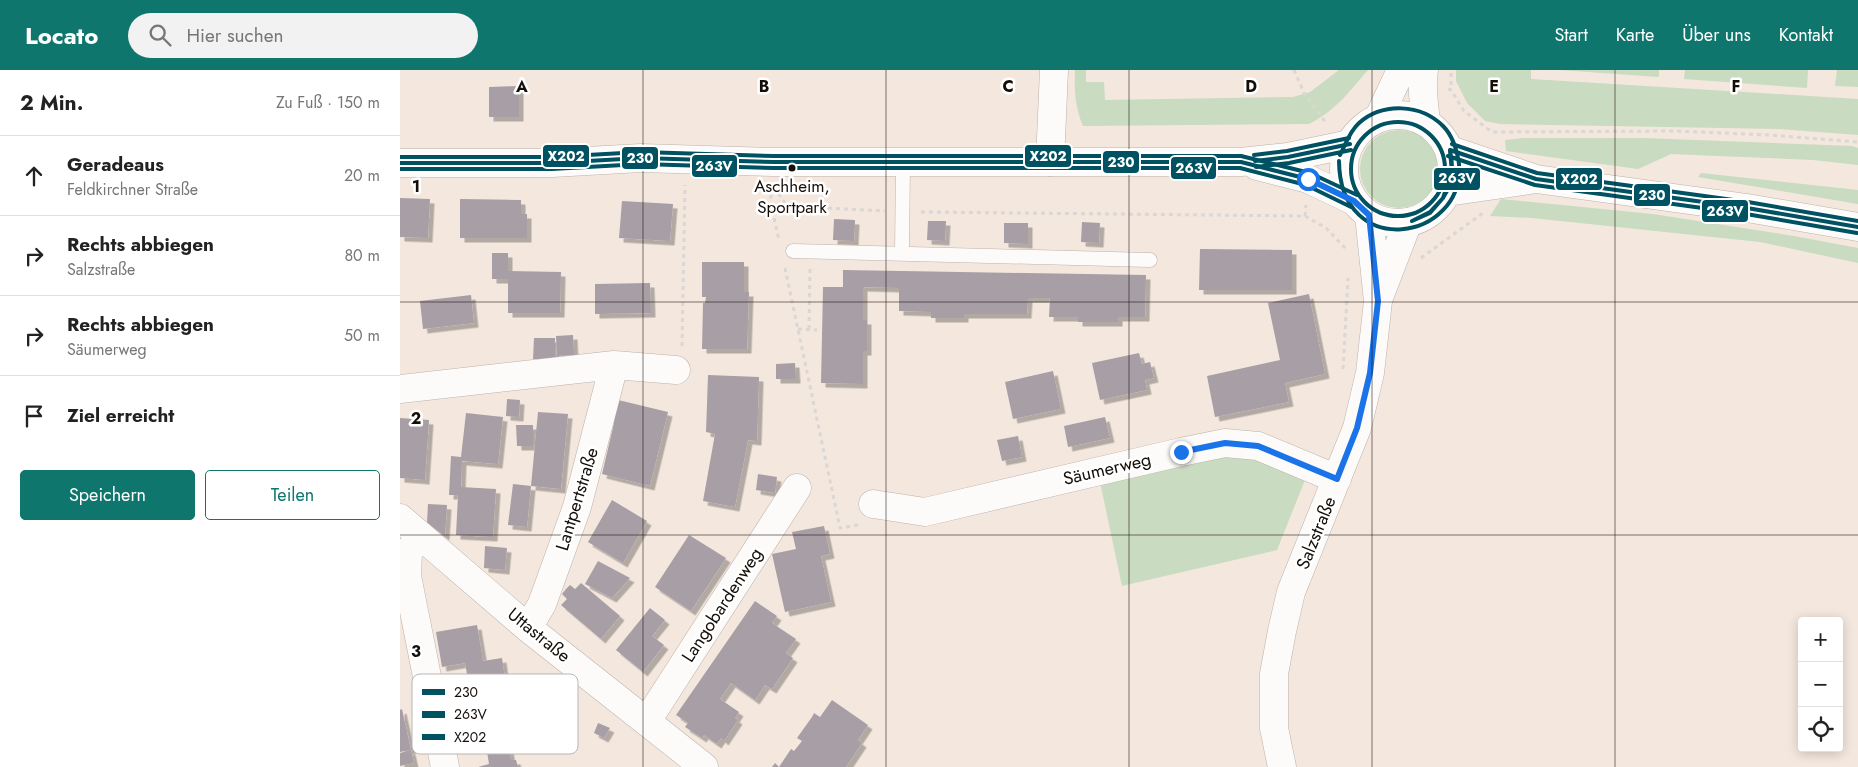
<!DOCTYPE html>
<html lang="de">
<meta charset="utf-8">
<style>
:root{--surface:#fff;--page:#f2f2f2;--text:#222;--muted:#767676;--line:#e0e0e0;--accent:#0f766e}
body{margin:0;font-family:Jost,sans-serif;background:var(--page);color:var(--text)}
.controls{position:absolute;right:15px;bottom:15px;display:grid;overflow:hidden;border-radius:5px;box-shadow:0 2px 12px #0003}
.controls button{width:45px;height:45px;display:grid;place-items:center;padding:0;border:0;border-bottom:1px solid var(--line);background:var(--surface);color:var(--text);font:25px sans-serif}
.stop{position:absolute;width:15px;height:15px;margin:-11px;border:4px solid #1a73e8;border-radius:50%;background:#fff}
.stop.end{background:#1a73e8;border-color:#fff;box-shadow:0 1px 5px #0008}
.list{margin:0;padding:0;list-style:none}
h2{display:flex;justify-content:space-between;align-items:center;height:65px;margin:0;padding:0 20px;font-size:21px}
h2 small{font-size:16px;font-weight:400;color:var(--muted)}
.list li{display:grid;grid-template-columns:32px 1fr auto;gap:15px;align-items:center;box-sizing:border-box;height:80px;padding:0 20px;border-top:1px solid var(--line)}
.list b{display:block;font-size:19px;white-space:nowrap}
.list p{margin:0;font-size:16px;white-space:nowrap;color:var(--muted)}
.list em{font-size:16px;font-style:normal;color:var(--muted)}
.actions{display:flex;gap:10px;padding:15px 20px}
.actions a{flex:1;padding:11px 0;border:1px solid var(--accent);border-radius:5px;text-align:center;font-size:18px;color:var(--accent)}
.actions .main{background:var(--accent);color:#fff}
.icon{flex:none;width:28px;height:28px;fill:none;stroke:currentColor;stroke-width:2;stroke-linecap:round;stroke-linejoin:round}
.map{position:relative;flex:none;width:1458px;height:697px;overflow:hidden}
header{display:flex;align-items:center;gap:30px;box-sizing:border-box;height:70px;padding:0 25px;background:var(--accent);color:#fff}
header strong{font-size:24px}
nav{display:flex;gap:28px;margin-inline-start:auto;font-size:18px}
.search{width:350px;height:45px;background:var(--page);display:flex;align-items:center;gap:12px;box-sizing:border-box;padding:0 18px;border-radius:28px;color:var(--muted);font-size:19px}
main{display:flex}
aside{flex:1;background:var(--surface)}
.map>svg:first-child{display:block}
.green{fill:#c9dbc0}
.building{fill:#a89ea6;filter:url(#shadow)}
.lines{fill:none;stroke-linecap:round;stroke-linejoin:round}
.lane-casing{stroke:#bcb2ab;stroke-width:15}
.street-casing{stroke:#bcb2ab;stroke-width:29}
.secondary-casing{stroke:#bcb2ab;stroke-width:29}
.path{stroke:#dad7d4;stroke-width:3;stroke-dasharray:4 4;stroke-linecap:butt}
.lane{stroke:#fdfbfa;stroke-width:14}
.street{stroke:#fdfbfa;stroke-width:28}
.secondary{stroke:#fdfbfa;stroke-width:28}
.bus-1-casing{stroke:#fff;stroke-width:8}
.bus-2-casing{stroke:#fff;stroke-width:8}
.bus-3-casing{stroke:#fff;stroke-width:8}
.bus-1{stroke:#005262;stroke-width:4}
.bus-2{stroke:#005262;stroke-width:4}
.bus-3{stroke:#005262;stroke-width:4}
.route{stroke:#1a73e8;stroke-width:6}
.grid{fill:none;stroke:#150d07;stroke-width:1;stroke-opacity:0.55}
.bus-dot{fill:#150d07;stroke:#fff;stroke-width:2}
.labels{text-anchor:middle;stroke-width:5;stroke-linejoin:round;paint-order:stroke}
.bus-label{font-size:17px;fill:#150d07;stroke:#fff}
.street-label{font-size:18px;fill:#150d07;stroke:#fff}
.key{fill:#fff;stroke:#b9b6b5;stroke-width:1}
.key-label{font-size:14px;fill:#150d07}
.grid-label{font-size:16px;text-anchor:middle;font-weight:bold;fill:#150d07;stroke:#fff;stroke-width:5;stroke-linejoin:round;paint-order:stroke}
.line-badge{stroke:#fff;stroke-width:2}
.badge-label{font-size:14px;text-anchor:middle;font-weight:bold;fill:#fff}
</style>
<header>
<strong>Locato</strong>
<div class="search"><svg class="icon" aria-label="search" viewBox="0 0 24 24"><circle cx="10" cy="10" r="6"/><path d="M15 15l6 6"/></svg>Hier suchen</div>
<nav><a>Start</a><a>Karte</a><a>Über uns</a><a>Kontakt</a></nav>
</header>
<main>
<aside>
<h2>2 Min.<small>Zu Fuß · 150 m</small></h2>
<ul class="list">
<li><svg class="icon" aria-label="ahead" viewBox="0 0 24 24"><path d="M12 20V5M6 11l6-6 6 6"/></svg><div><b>Geradeaus</b><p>Feldkirchner Straße</p></div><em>20 m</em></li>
<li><svg class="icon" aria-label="right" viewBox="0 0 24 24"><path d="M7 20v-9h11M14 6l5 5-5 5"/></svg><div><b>Rechts abbiegen</b><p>Salzstraße</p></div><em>80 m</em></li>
<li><svg class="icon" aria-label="right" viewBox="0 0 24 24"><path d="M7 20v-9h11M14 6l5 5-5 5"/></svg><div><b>Rechts abbiegen</b><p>Säumerweg</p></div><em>50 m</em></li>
<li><svg class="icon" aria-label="arrive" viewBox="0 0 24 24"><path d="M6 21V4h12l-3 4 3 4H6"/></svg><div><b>Ziel erreicht</b></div></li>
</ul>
<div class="actions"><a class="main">Speichern</a><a>Teilen</a></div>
</aside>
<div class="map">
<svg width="1458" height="697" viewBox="0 0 1458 697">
<defs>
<filter id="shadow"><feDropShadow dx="4.5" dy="4.5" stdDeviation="0" flood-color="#0004"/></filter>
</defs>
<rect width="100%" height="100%" fill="#f4e7de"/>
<path class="green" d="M675,0H686V12H704L705,30L893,27L910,22L939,0H968C949,22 935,41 909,54L683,56C675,37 674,20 675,0Z
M1056,0H1131V9L1458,29V65L1379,59L1100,54L1085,51L1067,33L1056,11Z
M1160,0H1259V7Z
M1285,0H1408L1407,18L1284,9Z
M1437,0H1458V17L1435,16Z
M960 99a39 39 0 1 1 78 0a39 39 0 1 1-78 0Z
M1124,68H1244L1452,76L1458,78V95L1413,90L1271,84L1238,99L1106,81L1105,70Z
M1301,103L1458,120V134L1298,107Z
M1101,129L1253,144L1394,166L1458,178V193L1360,172L1132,148L1090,146Z
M823,386L848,387L905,410L877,480L722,516L700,412Z"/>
<path class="building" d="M119,16V47H89V17Z
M0,128L30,129L28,168L0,167Z
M60,129L121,130V144H127V168H60Z
M222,131L273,134L270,171L219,168Z
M434,149L455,150L454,171L433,170Z
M528,151H546L545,171L527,170Z
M682,152L700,153L699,173L681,172Z
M604,153H628V174L604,173Z
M800,179L892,180V220H799Z
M92,183H108V201L161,202L160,243H108V209H92Z
M302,192H344V222H349L347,279H302L303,233H305L306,227H302Z
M443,200L746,205L745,247H718V252H678V247H649L650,228H628L627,244H564V248H531V242L499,241V218L463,217V250H467V281H463V314L421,313L423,217H443Z
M250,213L251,243L195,244V214Z
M909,224L925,304L885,313L889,332L815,347L807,306L880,290L868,233Z
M71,225L74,253L23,259L20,231Z
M173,265L174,285L157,286L156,266Z
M134,268H155V289H133Z
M739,283L742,294L750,292L754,308L745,310L747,320L700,330L692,293Z
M395,293L396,309H376V294Z
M653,301L661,339L613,349L605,312Z
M308,305L359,307L357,371L348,370L335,437L303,431L315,364L306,362Z
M107,329L120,330L119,347L106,346Z
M214,329L268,342L250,416L202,404L214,353L209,352Z
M138,342L168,344L161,419L131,416L127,457L108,455L113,414L131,416Z
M66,343L103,347L98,394L62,391L61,417L96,419L93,467L56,465L58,425H49L51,386L61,387Z
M705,347L710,368L668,377L664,356Z
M0,348L29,350L25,410L0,408Z
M116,355H133V376H117Z
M618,366L622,387L602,391L597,370Z
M358,404L377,407L375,423L356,420Z
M212,430L247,451L223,493L188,472Z
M28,434L47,435L45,466L27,453Z
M424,456L430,484L421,486L431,532L385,542L372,484L396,479L392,462Z
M289,465L326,488L291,541L255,517Z
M85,476L107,478L105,500L84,498Z
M198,491L230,508L212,528L185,514Z
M181,513L220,546L201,569L161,535L167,529L162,524L166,519L170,515L175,519Z
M355,531L377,546L372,553L396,569L386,583L393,588L372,619L365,615L355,630L331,613L320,629L339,642L335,648L338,650L324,671L321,668L317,674L304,665L302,668L285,657L288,653L276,645Z
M250,538L265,550L252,566L264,575L243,602L216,580Z
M77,555L83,591L102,588L105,609L90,611L92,620L151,611L157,647L109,655L111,663L107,664L111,690H116L118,697H78L89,694L82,650L92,648L88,624L64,629V634L48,637L45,619L69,615L65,593L42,597L36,562Z
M432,630L468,655L458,670L462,673L446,697H372L375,693L379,697L391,679L394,681L402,671L397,668L412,647L414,643L420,647Z
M2,639L11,680L0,682V640Z
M198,653L210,658L204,668L194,663Z
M11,680L14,693L0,696V683Z"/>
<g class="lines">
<defs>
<path id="lane" d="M393,181L750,190
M502,183L503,92"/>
<path id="street" d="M650,92L654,0
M978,230L1008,152
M214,295L276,300
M0,319L214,295L177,437L142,534L128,558
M473,434L525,442L781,382L825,373L858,376L937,409
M0,448L128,558L304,697
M21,466L8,482L7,506L45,697
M247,651L397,418
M882,697L874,658V604L882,561L891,522L957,358L970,303L978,231L969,145"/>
<path id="secondary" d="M1024,0C1021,17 1024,34 1026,51
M944 99a54 54 0 1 1 108 0a54 54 0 1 1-108 0Z
M979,47L1001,0
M1050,80L1136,109L1347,138L1458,157
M0,93H152L241,88L374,92H841L888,87L950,74
M857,96L908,109L954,131
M1047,122L1130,110"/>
</defs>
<use href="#lane" class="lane-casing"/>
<use href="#street" class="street-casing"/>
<use href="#secondary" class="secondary-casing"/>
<path class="path" d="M894,0L904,23L926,53
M1051,3V20
M1048,19L1051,20L1064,41L1092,62L1276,61L1369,65L1458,72
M373,117L370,130L379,170
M374,117L387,136L485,141
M521,142L905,146L926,158L947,180
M905,146L906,135
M1021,188L1083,143
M385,198L440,458L457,455L459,452
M398,259L417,260
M409,259L410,199
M282,276L285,115
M943,299L948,208"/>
<use href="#lane" class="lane"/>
<use href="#street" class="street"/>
<use href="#secondary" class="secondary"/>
<defs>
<path id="bus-1" d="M1050,80L1136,109L1347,138L1458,157
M855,91L888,87L950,74
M0,93H152L241,88L374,92H841L908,109L954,131
M1043,128L1052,102L1050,81
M1043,128C1053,113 1054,98 1050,81
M1012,151L1030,142L1043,128
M1012,151L1030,143L1043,128"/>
<path id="bus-2" d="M1048,86L1135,115L1346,144L1457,163
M939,91C940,192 1065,171 1059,94C1057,80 1053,66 1043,56C1021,34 983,32 959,53C949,62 946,74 940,85
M856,97L889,93L951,80
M0,99H152L241,94L374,98H840L906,115L951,137"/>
<path id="bus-3" d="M951 99a47 47 0 1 1 94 0a47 47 0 1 1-94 0Z
M1052,74L1137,103L1348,132L1458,151
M854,85L887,81L949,68
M0,87H152L241,82L374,86H841L910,103L957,125"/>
</defs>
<use href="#bus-1" class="bus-1-casing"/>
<use href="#bus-2" class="bus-2-casing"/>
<use href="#bus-3" class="bus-3-casing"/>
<use href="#bus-1" class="bus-1"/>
<use href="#bus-2" class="bus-2"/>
<use href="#bus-3" class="bus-3"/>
</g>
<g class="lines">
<path class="route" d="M781,382L825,373L858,376L937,409L957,358L970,303L978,231L969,145L954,131L908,109"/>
</g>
<path class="grid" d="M243,0V697M486,0V697M729,0V697M972,0V697M1215,0V697M0,232H1458M0,465H1458"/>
<circle class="bus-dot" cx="392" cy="98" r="4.5"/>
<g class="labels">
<g class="bus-label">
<text x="392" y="122">Aschheim,<tspan x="392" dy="21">Sportpark</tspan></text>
</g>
<g class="street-label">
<text transform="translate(707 399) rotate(-13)" y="6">Säumerweg</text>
<text transform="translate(177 429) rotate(-73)" y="6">Lantpertstraße</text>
<text transform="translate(916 463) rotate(-68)" y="6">Salzstraße</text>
<text transform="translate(322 535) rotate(-57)" y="6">Langobardenweg</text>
<text transform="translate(139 565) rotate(39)" y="6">Uttastraße</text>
</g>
</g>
<rect x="12" y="604" width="166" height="80" rx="8" class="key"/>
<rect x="22" y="619" width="23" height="6" fill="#005262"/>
<rect x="22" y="641" width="23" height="7" fill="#005262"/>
<rect x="22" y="664" width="23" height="6" fill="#005262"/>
<g class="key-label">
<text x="54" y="627">230</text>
<text x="54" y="649">263V</text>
<text x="54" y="672">X202</text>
</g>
<g class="grid-label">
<text x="122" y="22">A</text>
<text x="364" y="22">B</text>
<text x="608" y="22">C</text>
<text x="851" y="22">D</text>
<text x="1094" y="22">E</text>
<text x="1336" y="22">F</text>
<text x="16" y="122">1</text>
<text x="16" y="354">2</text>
<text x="16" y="587">3</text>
</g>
<g class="line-badge">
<rect x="624" y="74" width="48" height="24" rx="5" fill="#005262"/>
<rect x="142" y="74" width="48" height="24" rx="5" fill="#005262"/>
<rect x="221" y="76" width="38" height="24" rx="5" fill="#005262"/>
<rect x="702" y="80" width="38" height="24" rx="5" fill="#005262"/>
<rect x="291" y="84" width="47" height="24" rx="5" fill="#005262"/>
<rect x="770" y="86" width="47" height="24" rx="5" fill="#005262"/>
<rect x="1033" y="97" width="48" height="24" rx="5" fill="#005262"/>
<rect x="1155" y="97" width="48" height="24" rx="5" fill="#005262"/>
<rect x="1233" y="113" width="38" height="24" rx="5" fill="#005262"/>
<rect x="1301" y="129" width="48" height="24" rx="5" fill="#005262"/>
</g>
<g class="badge-label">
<text x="648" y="91">X202</text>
<text x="166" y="91">X202</text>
<text x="240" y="93">230</text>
<text x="721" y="97">230</text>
<text x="314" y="101">263V</text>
<text x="794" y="103">263V</text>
<text x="1057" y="113">263V</text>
<text x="1179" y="114">X202</text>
<text x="1252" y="130">230</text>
<text x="1325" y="146">263V</text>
</g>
</svg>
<div class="controls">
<button>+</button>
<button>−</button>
<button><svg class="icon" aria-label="locate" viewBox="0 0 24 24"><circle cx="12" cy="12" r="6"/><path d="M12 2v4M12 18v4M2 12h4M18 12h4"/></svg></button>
</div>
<div class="stop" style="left:908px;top:109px"></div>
<div class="stop end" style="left:781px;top:382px"></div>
</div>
</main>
